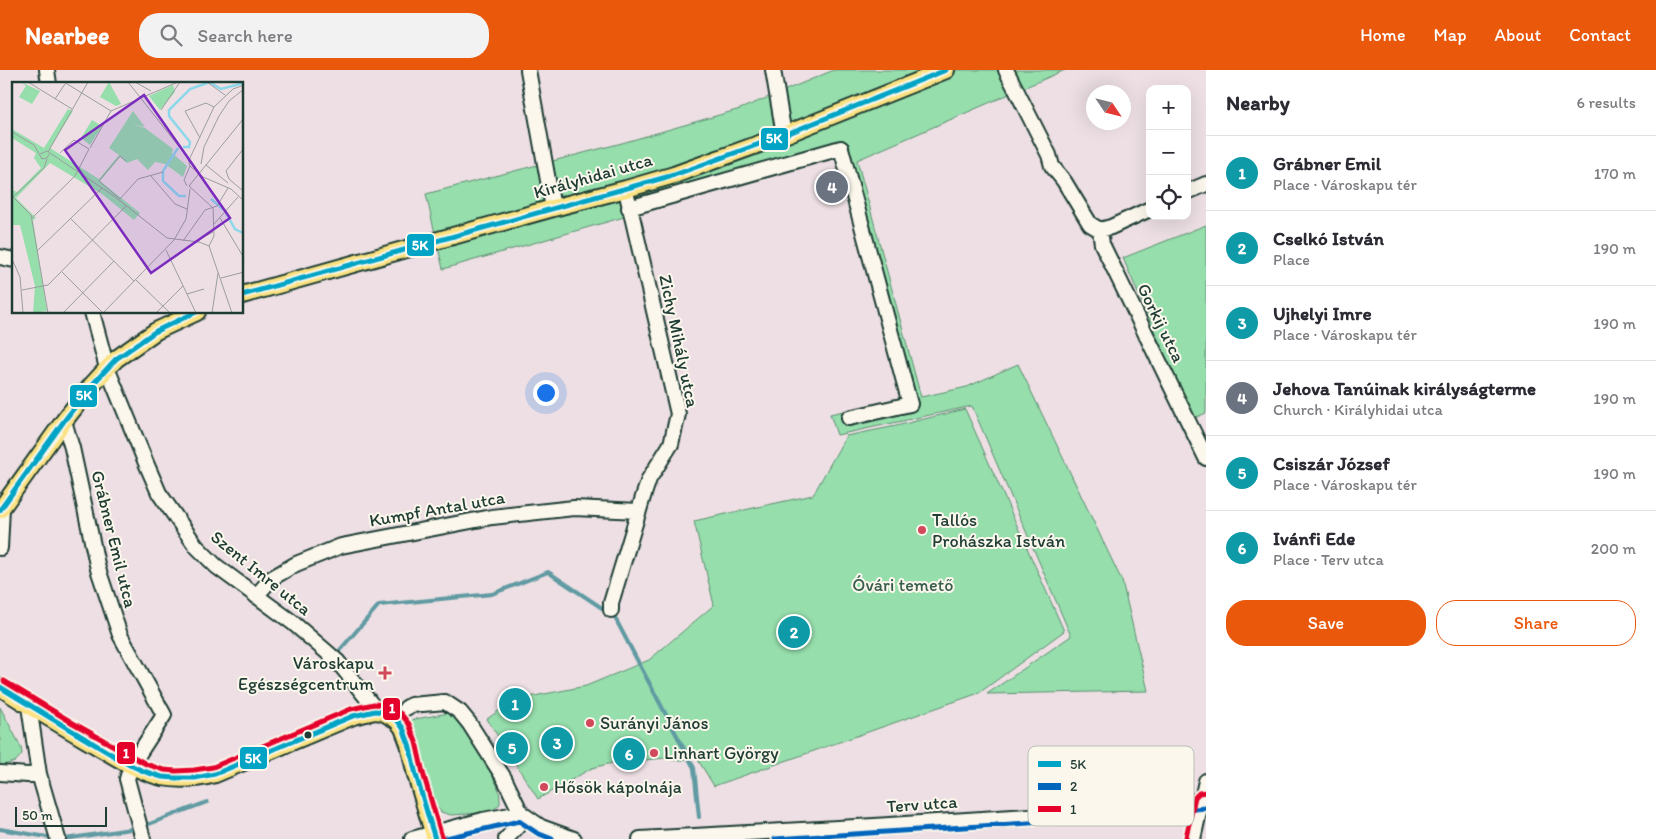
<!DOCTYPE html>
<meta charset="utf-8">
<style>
:root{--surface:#fff;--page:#f2f2f3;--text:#2b2b33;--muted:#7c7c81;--line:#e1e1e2;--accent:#ea580c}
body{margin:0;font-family:Itim,sans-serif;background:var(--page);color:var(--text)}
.controls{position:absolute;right:15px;top:15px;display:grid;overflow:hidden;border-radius:10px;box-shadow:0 5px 20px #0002}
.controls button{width:45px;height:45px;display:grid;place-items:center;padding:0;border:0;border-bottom:1px solid var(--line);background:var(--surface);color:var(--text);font:25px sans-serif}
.compass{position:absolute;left:1086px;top:15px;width:45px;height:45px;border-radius:50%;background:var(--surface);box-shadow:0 5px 20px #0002;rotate:125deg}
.scale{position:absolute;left:15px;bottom:12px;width:92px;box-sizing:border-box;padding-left:5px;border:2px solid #1f3d34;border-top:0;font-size:14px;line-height:18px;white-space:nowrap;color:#1f3d34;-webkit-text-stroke:4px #fbf7ec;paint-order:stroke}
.you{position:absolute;left:545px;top:322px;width:18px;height:18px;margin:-12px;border:4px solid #fff;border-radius:50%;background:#1a73e8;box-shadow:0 0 0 8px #1a73e833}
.badge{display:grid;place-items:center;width:32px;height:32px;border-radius:50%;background:var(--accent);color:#fff;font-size:16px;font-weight:700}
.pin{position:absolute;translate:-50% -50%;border:2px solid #fff;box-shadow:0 1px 5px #0006}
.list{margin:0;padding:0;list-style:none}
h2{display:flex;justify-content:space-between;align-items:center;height:65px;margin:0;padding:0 20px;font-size:21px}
h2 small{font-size:16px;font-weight:400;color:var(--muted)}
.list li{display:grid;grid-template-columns:32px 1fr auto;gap:15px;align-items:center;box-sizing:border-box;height:75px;padding:0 20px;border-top:1px solid var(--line)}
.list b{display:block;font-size:19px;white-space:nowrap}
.list p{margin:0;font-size:16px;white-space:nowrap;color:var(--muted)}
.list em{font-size:16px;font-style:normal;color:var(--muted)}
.actions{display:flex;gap:10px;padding:15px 20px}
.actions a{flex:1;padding:11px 0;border:1px solid var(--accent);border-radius:20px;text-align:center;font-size:18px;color:var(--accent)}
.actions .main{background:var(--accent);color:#fff}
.icon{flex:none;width:28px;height:28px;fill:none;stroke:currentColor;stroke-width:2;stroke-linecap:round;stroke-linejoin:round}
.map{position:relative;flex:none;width:1206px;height:769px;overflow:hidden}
header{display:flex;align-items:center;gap:30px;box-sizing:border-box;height:70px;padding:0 25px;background:var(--accent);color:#fff}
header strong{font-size:24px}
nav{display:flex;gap:28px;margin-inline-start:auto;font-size:18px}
.search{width:350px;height:45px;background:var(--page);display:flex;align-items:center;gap:12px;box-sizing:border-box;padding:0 18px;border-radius:20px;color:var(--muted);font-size:19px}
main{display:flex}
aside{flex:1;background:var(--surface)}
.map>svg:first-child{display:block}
.green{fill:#96deac;stroke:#5a8e70}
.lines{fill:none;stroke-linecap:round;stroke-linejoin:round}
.stream{stroke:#609aa2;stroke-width:4}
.minor-casing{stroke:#1f3d34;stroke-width:18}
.major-casing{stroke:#1f3d34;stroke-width:20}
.minor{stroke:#fbf7ec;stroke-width:14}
.major{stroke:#fae181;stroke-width:16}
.bus-1-casing{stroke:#fbf7ec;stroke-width:9}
.bus-2-casing{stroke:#fbf7ec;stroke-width:9}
.bus-3-casing{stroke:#fbf7ec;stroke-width:9}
.bus-1{stroke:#02a4c6;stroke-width:5}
.bus-2{stroke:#0065bd;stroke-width:5}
.bus-3{stroke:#e4002b;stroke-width:5}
.poi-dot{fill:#d1495b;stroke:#fbf7ec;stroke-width:2}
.bus-dot{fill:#1f3d34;stroke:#fbf7ec;stroke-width:2}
.labels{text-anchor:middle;stroke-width:4;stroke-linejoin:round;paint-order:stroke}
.street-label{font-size:18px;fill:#1f3d34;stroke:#fbf7ec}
.poi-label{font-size:18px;fill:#1f3d34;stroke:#fbf7ec;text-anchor:start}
.park-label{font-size:18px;fill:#375d4c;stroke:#fbf7ec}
.inset-river{fill:none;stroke:#8bd8eb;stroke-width:2.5}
.inset-road{fill:none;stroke:#9b9e9d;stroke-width:1}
.view{fill:#7b2cbf;fill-opacity:0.15;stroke:#7b2cbf;stroke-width:2.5}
.inset-edge{fill:none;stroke:#1f3d34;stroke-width:2.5}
.key{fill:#fbf7ec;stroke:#b9bfb5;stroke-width:1}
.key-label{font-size:14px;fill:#1f3d34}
.line-badge{stroke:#fbf7ec;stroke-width:2}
.badge-label{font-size:14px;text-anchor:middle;font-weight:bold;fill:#fff}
</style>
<header>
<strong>Nearbee</strong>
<div class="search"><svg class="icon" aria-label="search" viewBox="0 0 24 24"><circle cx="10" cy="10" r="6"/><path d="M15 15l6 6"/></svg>Search here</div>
<nav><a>Home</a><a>Map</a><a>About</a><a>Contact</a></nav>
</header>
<main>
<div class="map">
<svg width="1206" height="769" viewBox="0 0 1206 769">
<rect width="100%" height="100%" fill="#eddfe3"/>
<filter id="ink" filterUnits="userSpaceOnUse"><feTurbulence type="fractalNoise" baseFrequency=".02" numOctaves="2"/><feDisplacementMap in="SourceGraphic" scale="10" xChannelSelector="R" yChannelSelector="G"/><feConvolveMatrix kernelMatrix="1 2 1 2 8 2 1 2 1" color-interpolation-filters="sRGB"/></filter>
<g filter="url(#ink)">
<path class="green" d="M834,0H1065L857,90L921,327L967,317L1018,294L1122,511L1148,621L987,624L1071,566L972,336L837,365L830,344L902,328L840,85L443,199L426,124L622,73L740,39Z
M1206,155V343L1192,349L1123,188Z
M965,339L1064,561L979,623L714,716L695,685L680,691L666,688L612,693L592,698L538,729L487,649L514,630L586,616L649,590L714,535L694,451L813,425L846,366L896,356Z
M0,637L21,677L22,684L15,692L0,696Z
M449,643C462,652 493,703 498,718C500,724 500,728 500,734L493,740L483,743L451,745L441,742L433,731L417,671L410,650Z"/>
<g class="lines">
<path class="stream" d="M339,581L379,535L492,524L548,502L614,546L694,698L699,747
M144,756L207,732
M0,759L53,768
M65,769L137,758"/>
<defs>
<path id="minor" d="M47,0L49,14
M528,0L553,138
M773,0L784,65
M1006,0L1049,85L1052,96L1064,111L1090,154L1100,160L1111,157L1150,139
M1187,122L1206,114
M629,138L841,78L910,334L849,348
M1100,160L1102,174L1206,388
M0,187L14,190
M92,242L107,298L146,393L159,423L196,476L216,496L292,552L328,583L338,592L373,636L375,641
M64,351L72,378L98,499L120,565L164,645L131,696L127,709L143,769
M0,478L2,438
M256,526L272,508L296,494L341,476L492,447L574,438L639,441
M611,540V533L643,427L649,409L671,374L678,344L628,129
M29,636L39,704L58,769
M406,638L411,635L445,632L460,642L469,653L504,708L521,743L541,757L574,769
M0,703L28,705L39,704
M412,769L483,750L521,743
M506,769L518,756L521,743
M640,769L874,756L1029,746L1206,730
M1193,769L1206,711"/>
<path id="major" d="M242,225L553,138L626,119L674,105L784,65L946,0
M0,440L64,351L92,315L116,289L156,261L197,242
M0,617C30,637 61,655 92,673C115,686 136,701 162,707C180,710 197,709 215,704L353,646L375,641L383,642L397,650L403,658L409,674L416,705L435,769"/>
</defs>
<use href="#minor" class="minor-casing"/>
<use href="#major" class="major-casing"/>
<use href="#minor" class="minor"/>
<use href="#major" class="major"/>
<defs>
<path id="bus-1" d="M242,225L674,105L784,65L946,0
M0,440L64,351L92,315L116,289L156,261L196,242
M0,617L69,659L126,693L143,701L162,707L175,708H195L215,704L353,646L375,641L383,642L397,650L403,658L409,674L416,705L435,769"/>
<path id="bus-2" d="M442,769L519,751L537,763L552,769
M775,769L1029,753L1206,738"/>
<path id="bus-3" d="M4,611L73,653L146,694L164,700L176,701L194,700L213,697L351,639L374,634L385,635L401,644L409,654L416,672L423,703L442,767
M1186,767L1195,727L1199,723L1206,722"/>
</defs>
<use href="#bus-1" class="bus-1-casing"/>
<use href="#bus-2" class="bus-2-casing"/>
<use href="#bus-3" class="bus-3-casing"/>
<use href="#bus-1" class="bus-1"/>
<use href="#bus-2" class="bus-2"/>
<use href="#bus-3" class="bus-3"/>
</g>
</g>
<g class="poi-dot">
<circle cx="922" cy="460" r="5"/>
<path d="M382.5 595.5h5v5h5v5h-5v5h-5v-5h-5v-5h5z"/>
<circle cx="590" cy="653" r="5"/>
<circle cx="654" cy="683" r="5"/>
<circle cx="544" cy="717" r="5"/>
</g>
<circle class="bus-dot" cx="308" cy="665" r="4.5"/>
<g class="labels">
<g class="street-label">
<text transform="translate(593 106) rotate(-16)" y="6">Királyhidai utca</text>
<text transform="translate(1161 253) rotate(64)" y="6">Gorkij utca</text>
<text transform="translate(679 271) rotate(78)" y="6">Zichy Mihály utca</text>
<text transform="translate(437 439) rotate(-10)" y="6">Kumpf Antal utca</text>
<text transform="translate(114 469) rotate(76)" y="6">Grábner Emil utca</text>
<text transform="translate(261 503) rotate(39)" y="6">Szent Imre utca</text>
<text transform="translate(922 734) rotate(-4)" y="6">Terv utca</text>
</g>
<g class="poi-label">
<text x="932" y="456">Tallós<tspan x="932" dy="21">Prohászka István</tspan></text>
<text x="374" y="599" text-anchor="end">Városkapu<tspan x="374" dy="21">Egészségcentrum</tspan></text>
<text x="600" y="659">Surányi János</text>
<text x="664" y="689">Linhart György</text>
<text x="554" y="723">Hősök kápolnája</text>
</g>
<g class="park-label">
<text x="903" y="521">Óvári temető</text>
</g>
</g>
<g transform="translate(12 12)">
<rect width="231" height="231" fill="#eddfe3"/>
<path d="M9,0L28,9L20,22L7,15L14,4ZM97,0L109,22L104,24L88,15ZM161,3L163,10L148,28L137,14ZM56,27L61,29L38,66L87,97L107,73L97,66L121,29L133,45L120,42L133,46L161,67L160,71L175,84L171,95L153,82L143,80L136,88L125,77L115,81L108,75L88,99L128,131L122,138L90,112L38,81L4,116L24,136L21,138L35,229L21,231L23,204L8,143H0V108L5,110L29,86L22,76L24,71L0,56V47L32,66ZM80,38L90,44L78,63L69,56Z" fill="#96deac"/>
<path class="inset-river" d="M197,0L209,7L232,1M171,65H177L178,60L157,34V28L178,7L198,0M166,66L151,89V99L167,114H174M199,117L212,128M214,131L223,147L231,151"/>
<path class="inset-road" d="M16,0L60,27M52,0L99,29M116,0L176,76L178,84L172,98L175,104M123,0L139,9M195,0L213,13M43,17L53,2M149,28L168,0M99,29L166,0M0,50L22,63L30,77L35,76L37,72M188,56L173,29L194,21L202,25M78,66L99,29M36,70L76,0M28,72L35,69L102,114L155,156L187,160L197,164L220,231M177,78L202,25L221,7L232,3M189,82L192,65L207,34L217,19L232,7M194,83L216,101M178,84L191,95L219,107L232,119M139,94L163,122L175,127M230,108L217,97L214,89L232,66M1,115L19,133L36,231M1,115L32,86L35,77M108,117L87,99L108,74L114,79M108,117L126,97L151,90M20,136L63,94L77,67L62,58L48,71M208,136L232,176M59,137L122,199M202,142L226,115M171,159L193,128L205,124L216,106M184,159L201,150M197,164L202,154L201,126L177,104L232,36M154,168L184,231M25,169L90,106M0,177L8,195L11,231M50,190L91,231M209,196L232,190M124,198L158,231M10,208L36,203L114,124M175,212L192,207M51,231L102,179M91,231L162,158L174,137L178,107M144,231L171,204M200,231L206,191"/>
<path class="view" d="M132,13L218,136L139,191L53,68Z"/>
<rect width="231" height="231" class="inset-edge"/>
</g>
<rect x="1028" y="676" width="166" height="80" rx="8" class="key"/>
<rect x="1038" y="691" width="23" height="6" fill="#02a4c6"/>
<rect x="1038" y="713" width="23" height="7" fill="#0065bd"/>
<rect x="1038" y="736" width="23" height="6" fill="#e4002b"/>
<g class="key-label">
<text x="1070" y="699">5K</text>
<text x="1070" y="721">2</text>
<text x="1070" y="744">1</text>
</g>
<g class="line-badge">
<rect x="760" y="57" width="29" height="24" rx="5" fill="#02a4c6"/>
<rect x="406" y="163" width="29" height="24" rx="5" fill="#02a4c6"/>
<rect x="69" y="314" width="29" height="24" rx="5" fill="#02a4c6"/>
<rect x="382" y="627" width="19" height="24" rx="5" fill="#e4002b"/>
<rect x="116" y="671" width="20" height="24" rx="5" fill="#e4002b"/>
<rect x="239" y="676" width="29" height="24" rx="5" fill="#02a4c6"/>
</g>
<g class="badge-label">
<text x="774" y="73">5K</text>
<text x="420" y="180">5K</text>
<text x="84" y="330">5K</text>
<text x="392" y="643">1</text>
<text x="126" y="688">1</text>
<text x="253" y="693">5K</text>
</g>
</svg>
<div class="controls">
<button>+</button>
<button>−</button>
<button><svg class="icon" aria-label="locate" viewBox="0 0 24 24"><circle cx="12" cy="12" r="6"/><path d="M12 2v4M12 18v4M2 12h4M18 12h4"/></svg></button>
</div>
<svg class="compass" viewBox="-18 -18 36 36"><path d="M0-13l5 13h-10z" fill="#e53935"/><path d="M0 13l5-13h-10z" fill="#7c7c81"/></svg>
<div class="scale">50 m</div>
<div class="you"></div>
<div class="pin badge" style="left:515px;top:634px;background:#0f9aa8">1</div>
<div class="pin badge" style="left:794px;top:562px;background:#0f9aa8">2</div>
<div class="pin badge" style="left:557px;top:673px;background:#0f9aa8">3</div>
<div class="pin badge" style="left:832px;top:117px;background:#6b7280">4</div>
<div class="pin badge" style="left:512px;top:678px;background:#0f9aa8">5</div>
<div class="pin badge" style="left:629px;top:684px;background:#0f9aa8">6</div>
</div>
<aside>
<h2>Nearby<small>6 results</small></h2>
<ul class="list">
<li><span class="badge" style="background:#0f9aa8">1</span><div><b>Grábner Emil</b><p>Place · Városkapu tér</p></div><em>170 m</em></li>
<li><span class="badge" style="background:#0f9aa8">2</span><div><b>Cselkó István</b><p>Place</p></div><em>190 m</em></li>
<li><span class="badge" style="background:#0f9aa8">3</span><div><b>Ujhelyi Imre</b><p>Place · Városkapu tér</p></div><em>190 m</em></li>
<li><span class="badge" style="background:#6b7280">4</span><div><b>Jehova Tanúinak királyságterme</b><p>Church · Királyhidai utca</p></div><em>190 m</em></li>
<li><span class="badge" style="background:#0f9aa8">5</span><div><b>Csiszár József</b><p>Place · Városkapu tér</p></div><em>190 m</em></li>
<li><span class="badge" style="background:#0f9aa8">6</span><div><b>Ivánfi Ede</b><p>Place · Terv utca</p></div><em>200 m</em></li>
</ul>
<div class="actions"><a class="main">Save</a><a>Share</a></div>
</aside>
</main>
